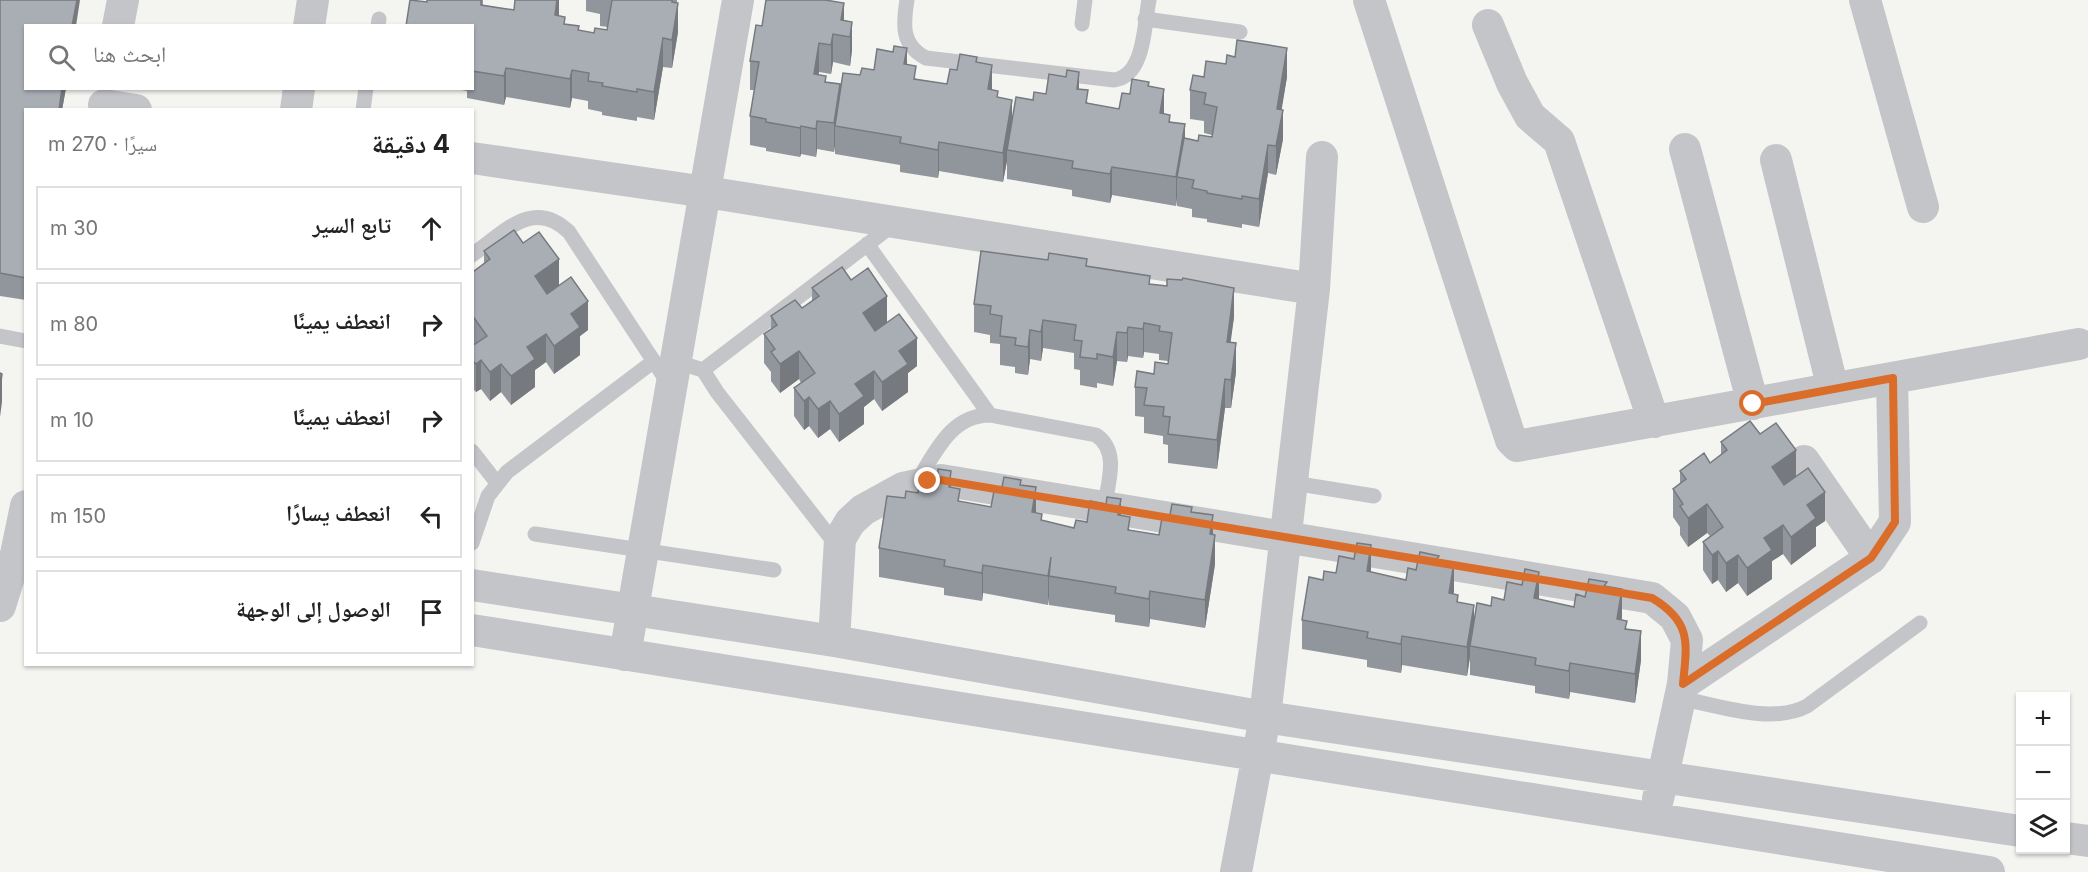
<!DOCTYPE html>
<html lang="ar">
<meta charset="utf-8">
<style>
:root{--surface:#fff;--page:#f6f6f6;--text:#222;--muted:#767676;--line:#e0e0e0}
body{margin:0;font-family:Inter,"Noto Naskh Arabic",sans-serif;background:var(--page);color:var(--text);direction:rtl}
.controls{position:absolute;right:18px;bottom:18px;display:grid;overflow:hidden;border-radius:0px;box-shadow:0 2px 4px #0004}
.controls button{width:54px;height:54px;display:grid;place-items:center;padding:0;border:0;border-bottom:2px solid var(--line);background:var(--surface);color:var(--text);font:30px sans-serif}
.stop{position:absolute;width:18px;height:18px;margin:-14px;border:4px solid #db6d2b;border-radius:50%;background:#fff}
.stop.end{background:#db6d2b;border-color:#fff;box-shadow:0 2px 6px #0008}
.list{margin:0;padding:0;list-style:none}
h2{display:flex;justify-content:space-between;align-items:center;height:78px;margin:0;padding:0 24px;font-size:26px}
h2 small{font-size:20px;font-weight:400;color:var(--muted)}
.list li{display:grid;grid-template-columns:39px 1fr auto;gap:18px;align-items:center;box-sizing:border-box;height:84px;margin:0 12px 12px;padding:0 12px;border:2px solid var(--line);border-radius:0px}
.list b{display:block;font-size:22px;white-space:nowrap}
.list em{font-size:20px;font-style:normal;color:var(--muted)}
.icon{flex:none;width:33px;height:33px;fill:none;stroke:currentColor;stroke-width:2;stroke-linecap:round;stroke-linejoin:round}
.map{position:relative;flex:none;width:2088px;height:872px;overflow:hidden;direction:ltr}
.search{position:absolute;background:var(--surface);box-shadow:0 2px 4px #0004;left:24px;top:24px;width:450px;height:66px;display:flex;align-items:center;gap:15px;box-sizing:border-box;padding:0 21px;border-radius:0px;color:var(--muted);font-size:22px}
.panel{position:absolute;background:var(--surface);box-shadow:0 2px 4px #0004;left:24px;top:108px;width:450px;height:558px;border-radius:0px;direction:rtl}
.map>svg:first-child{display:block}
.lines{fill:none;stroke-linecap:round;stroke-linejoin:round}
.service{stroke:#c3c5c9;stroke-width:15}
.minor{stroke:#c3c5c9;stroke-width:32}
.wall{fill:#91969c}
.shaded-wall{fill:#767a7f}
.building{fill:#a9aeb5;stroke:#767a7f;stroke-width:1.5}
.route{stroke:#db6d2b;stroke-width:8}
</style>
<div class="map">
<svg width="2088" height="872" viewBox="0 0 2088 872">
<rect width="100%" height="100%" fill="#f4f5f1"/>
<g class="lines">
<path class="service" d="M907,0C903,25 901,45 926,58L1114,80C1145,76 1144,25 1149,0
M1145,19L1240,32
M1082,24L1085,0
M378,26L379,19
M363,110L366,88
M867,244L990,415
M472,255C504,233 533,197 569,232L670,386
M0,336L26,341
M677,362L703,370L717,392L837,546
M703,370L894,224
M472,451L497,483
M916,483C935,454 950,415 990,415L1096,435C1120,451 1108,483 1104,508
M1293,483L1374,496
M535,534L774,570
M472,543L488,496L507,472L654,361
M1679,698C1717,705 1772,725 1807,706L1920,623"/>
<path class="minor" d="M1369,0L1511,440L1517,446L2079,344
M1865,0L1923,207
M1488,25L1512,83L1530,116L1559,141L1654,422
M118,26L123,0
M309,26L313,0
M104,105L136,110
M296,110L299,88
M1685,149L1753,404
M472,158L706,192L1314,289
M1776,160L1833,389
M1871,558L1895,522L1892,378
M472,585L834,641L1265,717L2020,831
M0,606L16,554L26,506
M472,630L1989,872
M834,641L840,539L850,522L863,510L903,488L941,480L1652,598L1675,617L1687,640L1683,684L1658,799
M625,655L738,0
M1683,684L1871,558L1804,461
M2066,838L2088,841
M1236,872L1265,717L1314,289L1322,157"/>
</g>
<path class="wall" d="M0,0L66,88L62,110H26V300L0,296Z
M483,0V5L514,10L559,0V16L565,24L579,31L594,33L607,30L608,27L600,26V14L586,11V0H677L678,32L672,68L663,67L654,120L637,117V121L602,115V112L588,109V101L572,98L570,108L506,97L504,105L467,98V91L450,88H472V26L427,2Z
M826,0L844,20L852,22V50L850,66L833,62L831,74L819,72L818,75L826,82L840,92L860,75L874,70L907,65L916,79L947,84L957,70L977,62L992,90L1012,118L1033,100L1046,94L1079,89L1088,103L1119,109L1130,94L1149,86L1164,114L1185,138L1198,141L1212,137V135L1204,133V121L1190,119V90L1204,77H1287L1281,110L1283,139L1276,175L1268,173L1259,227L1242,224V228L1207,222V219L1192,217V209L1177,206V197L1176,206L1112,195L1110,203L1072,196V190L1007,179V161L1003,182L939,171L938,178L900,172V165L835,154V145L834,152L817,149L816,157L801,154L800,157L766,151V148L750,145V116L754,90H750V61L762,26Z
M523,243L559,285L588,330L580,336V355L554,374L546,362L535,370V387L511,405L501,392L490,401L481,389L476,392L472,388V346L473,345L472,344V270L474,271L484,264V251Z
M1048,260L1087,267L1150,284L1234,317L1230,342L1236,372L1231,408H1225L1217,469L1168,463V445L1163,444V436L1144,433V417L1135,416V387L1168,364V361L1159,360V354L1144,352L1143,358L1128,356L1127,362L1117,361L1113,386L1097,383V388L1080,385V370L1074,369V353L1043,348L1041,361L1030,359L1028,375L1015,373V367L1000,365V344L990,343V335L974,332V304Z
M851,280L887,322L917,366L908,373V392L882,411L874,399L864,407V424L839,442L830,429L818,438L809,426L804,430L794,416V388L801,383L799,379L780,393L771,381V372L764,363V334L771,329V316L802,308L812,301V288Z
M1760,434L1796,476L1825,521L1816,527V546L1791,565L1783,554L1772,561V579L1747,596L1738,583L1726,592L1718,580L1712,584L1703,570V542L1710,536L1707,533L1688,547L1680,535V527L1673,517V489L1680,483V471L1710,463L1721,455V442Z
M1021,485L1036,513L1042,520L1074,528L1087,522L1121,516L1130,530L1159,535L1169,520L1192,512L1213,535L1215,564L1205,628L1150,619L1149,627L1115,622V615L1049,605V596L1048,605L983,593L982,601L944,595V588L879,577V548L905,498L918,493L951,487L960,502L991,507L1001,492Z
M1439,560L1454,591L1453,594L1458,603L1474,623L1491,606L1504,600L1539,599L1574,607L1585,597L1607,587L1622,617L1621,620L1627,629L1641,660L1635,703L1570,692L1569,699L1535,693V686L1470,675V657L1467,676L1402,665L1401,673L1367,667V660L1302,649V620L1323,580L1336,573L1406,580L1416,570Z"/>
<path class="shaded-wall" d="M77,0H80L76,26H72Z
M557,0H559V19L555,15Z
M678,3V32L672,68V40Z
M844,3V32L841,20Z
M852,22V50L850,66V37Z
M833,34V62L831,74V45Z
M663,38V67L654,120V92Z
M819,43V72L814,102V74Z
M907,48V76L904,64Z
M1287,48V77L1277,138V109Z
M992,65V93L988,89Z
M506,68V97L504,105V76Z
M572,70V98L570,108V79Z
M1079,72V101L1077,89Z
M840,84V113L835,126V145L834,152V123Z
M62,88H66L62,110H59Z
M1164,89V117L1160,113Z
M1012,100V128L1007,150V161L1003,182V153Z
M1283,110V139L1276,175V146Z
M817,121V149L816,157V129Z
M1185,124V153L1177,177V197L1176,206V177Z
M801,126V154L800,157V128Z
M939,142V171L938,178V150Z
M1268,145V173L1259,227V199Z
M1112,167V195L1110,203V174Z
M559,259V287L535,305V276Z
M1234,288V317L1227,370V342Z
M887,296V325L863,342V313Z
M588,301V330L580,336V355L554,374V346L571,314Z
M1043,320V348L1041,361V332Z
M1144,323V352L1143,358V329Z
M1128,327V356L1127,362V333Z
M1030,330V359L1028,375V347Z
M1117,332V361L1113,386V357Z
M546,334V362L535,370V387L511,405V376L527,347Z
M917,338V366L908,373V392L882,411V382L899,351Z
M1236,343V372L1231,408V380Z
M799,351V379L780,393V364Z
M481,360V389L476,392V364Z
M501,364V392L490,401V372Z
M874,371V399L864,407V424L839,442V414L855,384Z
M2,374V402L0,417V388Z
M1225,379V408L1217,469V440Z
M809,397V426L804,430V401Z
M830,401V429L818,438V409Z
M1796,450V478L1772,496V467Z
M951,471V499L949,487Z
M1036,487V516L1032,512Z
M1825,492V521L1816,527V546L1791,565V537L1807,505Z
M1121,499V528L1118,515Z
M1707,504V533L1688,547V518Z
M1213,515V544L1210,534Z
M1783,525V554L1772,561V579L1747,596V568L1764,538Z
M1215,535V564L1205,628V600Z
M1371,545V574L1367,571Z
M1718,551V580L1712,584V555Z
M1738,555V583L1726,592V563Z
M1051,557L1049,576V596L1048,605V576Z
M1454,563V591L1449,622V593Z
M983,565V593L982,601V573Z
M1539,572V600L1534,598Z
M1622,589V617L1617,648V619Z
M1150,591V619L1149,627V599Z
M1474,605V633L1470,646V657L1467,676V647Z
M1641,631V660L1635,703V674Z
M1402,636V665L1401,673V644Z
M1570,663V692L1569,699V671Z"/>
<path class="building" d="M0,0H77L72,26H26V88H62L59,110H26V278L0,273Z
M410,0L427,2V0H481V5L514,10L515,0H557L555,15L565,17L564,24L579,26L578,30L594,33L595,28L607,30L612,0H672V2L678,3L672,40L663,38L654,92L637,89V92L602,86L603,83L588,81L589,73L572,70L570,79L506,68L504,76L472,71V26H406Z
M766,0H825L844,3L841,20L852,22L850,37L833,34L831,45L819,43L814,74L826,76L825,82L840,84L834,123L817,121L816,129L801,126L800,128L766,122V119L750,116L759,62L750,61L756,25L762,26Z
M1237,40L1287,48L1277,109L1283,110L1276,146L1268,145L1259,199L1242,196V199L1207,193V191L1192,188L1194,180L1177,177L1184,138L1198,141L1199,135L1212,137L1217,107L1204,104L1206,93L1190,90L1193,75L1204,77L1206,61L1226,64L1227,55L1235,57Z
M894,46L907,48L904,64L916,66L914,79L947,84L950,69L957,70L960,54L977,57L976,62L992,65L988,89L998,91L997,97L1012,100L1003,153L939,142L938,150L900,143L901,137L835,126L843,73L860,75L862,68L874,70L877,49L893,52Z
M1067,70L1079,72L1077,89L1088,90L1086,103L1119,109L1122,93L1130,94L1132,79L1149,82L1148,86L1164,89L1160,113L1170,115L1169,122L1185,124L1176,177L1112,167L1110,174L1072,168L1073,161L1007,150L1016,97L1033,100L1034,92L1046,94L1049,74L1066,77Z
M514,230L523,243L539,232L559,259L535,276L547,294L571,277L588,301L571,314L580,327L554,346L546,334L527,347L535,359L511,376L501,364L490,372L481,360L476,364L472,360V346L487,336L472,315V270L474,271L490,259L484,251Z
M981,251L1048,260L1049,253L1087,259L1086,266L1150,276L1149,284L1167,286V279L1182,280L1183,278L1234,288L1227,342L1236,343L1231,380L1225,379L1217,440L1168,434L1170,417L1163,416L1164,407L1144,405L1147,388L1135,387L1137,371L1154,374L1155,362L1168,364L1172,333L1159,331L1160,326L1144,323L1143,329L1128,327L1127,333L1117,332L1113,357L1097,354V359L1080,357L1082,341L1074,340L1076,325L1043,320L1041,332L1030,330L1028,347L1015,345L1016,338L1000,336L1002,316L990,314L991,306L974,304Z
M842,267L851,280L868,268L887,296L863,313L875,331L899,314L917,338L899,351L908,364L882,382L874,371L855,384L864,396L839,414L830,401L818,409L809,397L804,401L794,388L815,373L799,351L780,364L771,352L775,349L764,334L777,325L771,316L795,300L802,308L819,296L812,288Z
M0,373L2,374L0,388Z
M1750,421L1760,434L1776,423L1796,450L1772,467L1784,485L1808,468L1825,492L1807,505L1816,518L1791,537L1783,525L1764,538L1772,550L1747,568L1738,555L1726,563L1718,551L1712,555L1703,542L1723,527L1707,504L1688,518L1680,506L1683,504L1673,489L1686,479L1680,471L1704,453L1710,463L1727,450L1721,442Z
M938,469L951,471L949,487L960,489L958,501L991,507L994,491L1001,492L1004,477L1021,480L1020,485L1036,487L1032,512L1042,514L1041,520L1074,528L1076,520L1087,522L1090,501L1106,504L1107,497L1121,499L1118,515L1130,517L1128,530L1159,535L1162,518L1169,520L1172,504L1192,507L1191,512L1213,515L1210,534L1215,535L1205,600L1150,591L1149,599L1115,593L1116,587L1049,576L1051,557L1048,576L983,565L982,573L944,566L945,560L879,548L887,496L905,498L906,491L918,493L921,472L938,475Z
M1357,543L1371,545L1367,571L1406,580L1408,568L1416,570L1420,552L1439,556L1436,560L1454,563L1449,593L1458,595L1457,602L1474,605L1467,647L1402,636L1401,644L1367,638L1368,632L1302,620L1309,577L1323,580L1324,571L1336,573L1339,556L1354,559Z
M1525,569L1539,572L1534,598L1574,607L1576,594L1585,597L1589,579L1607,582L1604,586L1622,589L1617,619L1627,621L1625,629L1641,631L1635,674L1570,663L1569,671L1535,665L1536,658L1470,646L1477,603L1491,606L1492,597L1504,600L1507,582L1522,585Z"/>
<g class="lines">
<path class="route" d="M928,481L941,480L1652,598C1692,622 1687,643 1683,684L1871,558L1895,522L1893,378L1753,404"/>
</g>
</svg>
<div class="controls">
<button>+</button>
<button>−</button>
<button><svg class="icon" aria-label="layers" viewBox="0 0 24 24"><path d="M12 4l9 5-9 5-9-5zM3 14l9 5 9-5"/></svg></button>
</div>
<div class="stop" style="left:1753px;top:404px"></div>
<div class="stop end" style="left:928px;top:481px"></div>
<div class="search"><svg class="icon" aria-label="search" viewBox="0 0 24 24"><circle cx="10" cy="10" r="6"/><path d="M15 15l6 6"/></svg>ابحث هنا</div>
<section class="panel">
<h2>4 دقيقة<small>سيرًا · 270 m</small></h2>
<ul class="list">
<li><svg class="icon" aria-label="ahead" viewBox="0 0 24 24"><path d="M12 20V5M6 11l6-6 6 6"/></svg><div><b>تابع السير</b></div><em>30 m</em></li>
<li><svg class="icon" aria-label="right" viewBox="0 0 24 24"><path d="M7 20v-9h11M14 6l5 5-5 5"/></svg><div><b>انعطف يمينًا</b></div><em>80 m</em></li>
<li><svg class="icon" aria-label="right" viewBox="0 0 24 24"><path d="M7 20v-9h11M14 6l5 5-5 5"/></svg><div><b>انعطف يمينًا</b></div><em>10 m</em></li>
<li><svg class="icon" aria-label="left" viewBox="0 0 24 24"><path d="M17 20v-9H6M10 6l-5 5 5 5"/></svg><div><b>انعطف يسارًا</b></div><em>150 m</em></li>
<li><svg class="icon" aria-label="arrive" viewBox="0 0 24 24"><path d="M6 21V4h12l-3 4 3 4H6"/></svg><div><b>الوصول إلى الوجهة</b></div></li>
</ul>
</section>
</div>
